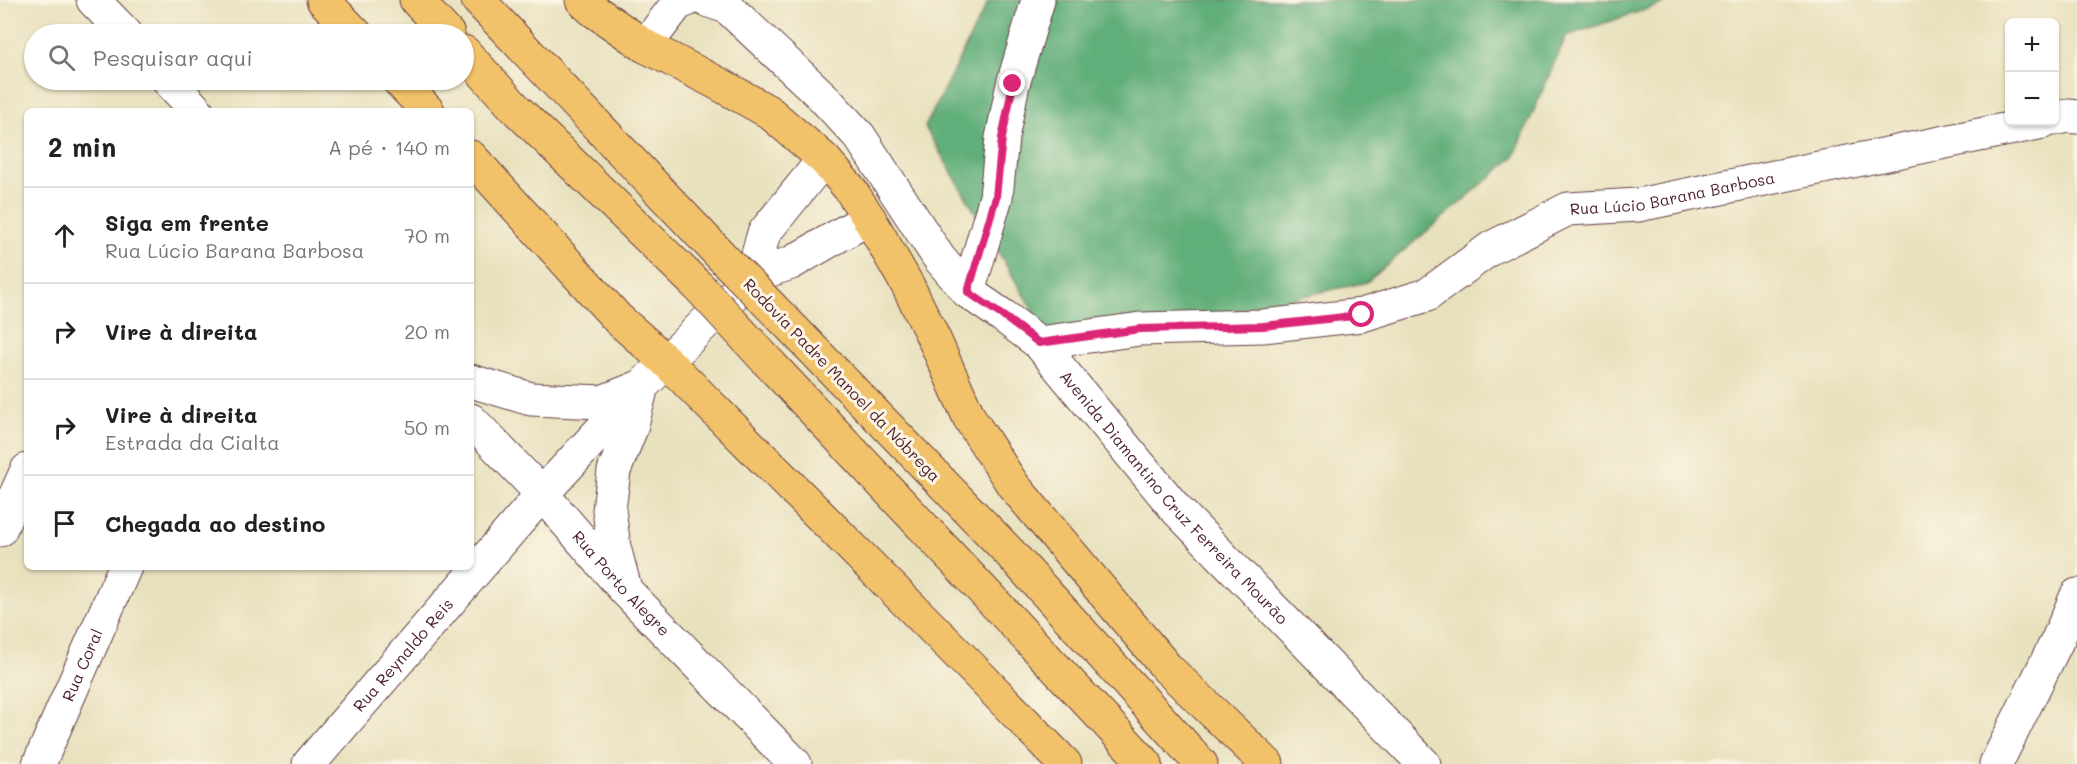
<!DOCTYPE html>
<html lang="pt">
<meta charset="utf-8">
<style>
:root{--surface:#fff;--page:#f6f6f6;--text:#202124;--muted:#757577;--line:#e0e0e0}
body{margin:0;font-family:Mali,sans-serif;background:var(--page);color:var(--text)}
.controls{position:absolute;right:18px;top:18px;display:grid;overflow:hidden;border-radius:9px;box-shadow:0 2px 4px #0004}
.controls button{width:54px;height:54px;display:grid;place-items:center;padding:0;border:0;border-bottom:2px solid var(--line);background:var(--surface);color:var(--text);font:30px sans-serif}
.stop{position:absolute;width:18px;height:18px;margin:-14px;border:4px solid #db2777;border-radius:50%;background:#fff}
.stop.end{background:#db2777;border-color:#fff;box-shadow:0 2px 6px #0008}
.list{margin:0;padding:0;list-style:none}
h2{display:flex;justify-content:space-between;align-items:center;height:78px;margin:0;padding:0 24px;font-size:26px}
h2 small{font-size:20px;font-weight:400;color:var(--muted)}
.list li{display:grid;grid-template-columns:39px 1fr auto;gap:18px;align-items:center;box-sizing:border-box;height:96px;padding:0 24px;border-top:2px solid var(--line)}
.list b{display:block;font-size:22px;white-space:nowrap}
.list p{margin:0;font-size:20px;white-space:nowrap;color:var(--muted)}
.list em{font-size:20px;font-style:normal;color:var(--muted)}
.icon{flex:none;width:33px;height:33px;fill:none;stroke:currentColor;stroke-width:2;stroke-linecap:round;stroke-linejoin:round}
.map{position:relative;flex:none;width:2077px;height:764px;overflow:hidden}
.search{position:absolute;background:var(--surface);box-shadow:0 2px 4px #0004;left:24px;top:24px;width:450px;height:66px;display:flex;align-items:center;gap:15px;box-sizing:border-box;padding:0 21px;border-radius:33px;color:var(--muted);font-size:22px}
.panel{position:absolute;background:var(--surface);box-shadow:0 2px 4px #0004;left:24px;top:108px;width:450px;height:462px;border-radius:9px}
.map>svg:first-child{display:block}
.forest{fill:#60ae79;stroke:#556652;stroke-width:1.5}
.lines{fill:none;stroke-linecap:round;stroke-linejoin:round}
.minor-casing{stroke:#623c41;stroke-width:35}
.highway-casing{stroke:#623c41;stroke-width:35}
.minor{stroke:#fff;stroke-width:33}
.highway{stroke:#f2c26a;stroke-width:33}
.highway-bridge-casing{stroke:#623c41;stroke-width:35;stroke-linecap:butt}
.highway-bridge{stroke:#f2c26a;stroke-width:33}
.route{stroke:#db2777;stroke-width:8}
.labels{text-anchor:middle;stroke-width:6;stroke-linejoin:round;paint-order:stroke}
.street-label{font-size:16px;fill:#4a1f2b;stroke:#fcf5e5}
</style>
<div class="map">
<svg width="2077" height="764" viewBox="0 0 2077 764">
<rect width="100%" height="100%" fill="#fcf5e5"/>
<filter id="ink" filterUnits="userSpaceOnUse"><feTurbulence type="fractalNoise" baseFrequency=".0167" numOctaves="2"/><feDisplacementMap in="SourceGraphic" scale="12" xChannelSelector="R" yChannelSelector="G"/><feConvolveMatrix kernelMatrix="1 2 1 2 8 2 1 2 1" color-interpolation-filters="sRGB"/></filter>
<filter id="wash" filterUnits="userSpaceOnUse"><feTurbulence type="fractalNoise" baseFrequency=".008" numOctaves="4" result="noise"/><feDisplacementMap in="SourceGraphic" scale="24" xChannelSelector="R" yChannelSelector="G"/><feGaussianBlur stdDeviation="1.35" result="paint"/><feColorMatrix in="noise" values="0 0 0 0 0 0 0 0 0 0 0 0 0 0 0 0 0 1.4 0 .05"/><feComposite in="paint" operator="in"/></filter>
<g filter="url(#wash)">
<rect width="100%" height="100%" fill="#e8e1be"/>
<path class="forest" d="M989,0H1674L1566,36L1514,157L1367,282L1056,350L925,127Z"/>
</g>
<g filter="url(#ink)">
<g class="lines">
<defs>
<g id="minor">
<path d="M93,0L126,34"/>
<path id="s1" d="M706,0L727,7L822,96L860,137L939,258L968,292L1003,316L1039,343L1176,509L1424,764"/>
<path d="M645,46L678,3L687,0"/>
<path d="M168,80L197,111"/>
<path d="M2054,119L2068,116L2077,117"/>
<path d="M752,276L764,233L824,159"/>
<path d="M968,292L996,197L1002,138L1013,84L1038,0"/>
<path id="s2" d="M1039,343L1140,329L1263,326L1362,315L1427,295L1491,248L1568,209L1638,205L2043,122"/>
<path d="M471,381L531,399L602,402L637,388"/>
<path id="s3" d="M471,420L542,494L625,590L795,764"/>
<path d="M0,530L27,470"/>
<path d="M624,585L614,547L609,510L614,471L631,428L640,394"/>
<path id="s4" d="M39,764L125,567"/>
<path id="s5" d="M309,764L542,494L642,386L752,276L791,263L869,218"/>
<path d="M1996,764L2059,637L2077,595"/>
</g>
<path id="highway" d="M323,0L356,34
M416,0L448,34
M478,0L727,262
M582,0L593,10L645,46L719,84L769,112L824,159L850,189L869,218L908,286L935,341L970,419L1013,485L1167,668L1267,764
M464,52L517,110L700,288
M398,80L428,111
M471,157L618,319L667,362L974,670L1065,764
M794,330L1010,553L1201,764
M769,363L1146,764"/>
</defs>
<use href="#minor" class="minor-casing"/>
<use href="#highway" class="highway-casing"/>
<use href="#minor" class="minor"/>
<use href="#highway" class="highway"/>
<defs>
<path id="highway-bridge" d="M727,262L794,330
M700,288L769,363"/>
</defs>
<use href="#highway-bridge" class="highway-bridge-casing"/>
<use href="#highway-bridge" class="highway-bridge"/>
</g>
</g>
<g class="lines" filter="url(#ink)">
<path class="route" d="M1013,84L1002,138L996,197L968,292L1003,316L1039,343L1140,329L1263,326L1362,315"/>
</g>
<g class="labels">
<g class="street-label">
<text dy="6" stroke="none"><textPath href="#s2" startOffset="664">Rua Lúcio Barana Barbosa</textPath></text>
<text transform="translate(842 380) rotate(46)" y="6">Rodovia Padre Manoel da Nóbrega</text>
<text dy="6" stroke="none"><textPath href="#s1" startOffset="690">Avenida Diamantino Cruz Ferreira Mourão</textPath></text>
<text dy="6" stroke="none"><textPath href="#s3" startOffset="222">Rua Porto Alegre</textPath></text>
<text dy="6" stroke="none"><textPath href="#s5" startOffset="144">Rua Reynaldo Reis</textPath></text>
<text dy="6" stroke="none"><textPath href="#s4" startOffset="108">Rua Coral</textPath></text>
</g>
</g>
</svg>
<div class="controls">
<button>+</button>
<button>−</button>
</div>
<div class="stop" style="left:1362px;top:315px"></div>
<div class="stop end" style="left:1013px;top:84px"></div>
<div class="search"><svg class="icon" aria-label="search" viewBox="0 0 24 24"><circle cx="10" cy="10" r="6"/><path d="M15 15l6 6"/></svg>Pesquisar aqui</div>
<section class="panel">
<h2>2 min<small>A pé · 140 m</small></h2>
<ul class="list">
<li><svg class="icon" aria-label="ahead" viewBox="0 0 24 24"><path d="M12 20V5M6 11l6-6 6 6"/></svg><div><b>Siga em frente</b><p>Rua Lúcio Barana Barbosa</p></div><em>70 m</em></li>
<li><svg class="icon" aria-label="right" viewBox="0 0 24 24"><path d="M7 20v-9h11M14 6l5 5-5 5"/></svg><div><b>Vire à direita</b></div><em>20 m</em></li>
<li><svg class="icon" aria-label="right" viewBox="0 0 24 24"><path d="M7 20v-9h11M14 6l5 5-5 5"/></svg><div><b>Vire à direita</b><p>Estrada da Cialta</p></div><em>50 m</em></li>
<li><svg class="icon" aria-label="arrive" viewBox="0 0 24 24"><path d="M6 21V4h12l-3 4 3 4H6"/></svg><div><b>Chegada ao destino</b></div></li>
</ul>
</section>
</div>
